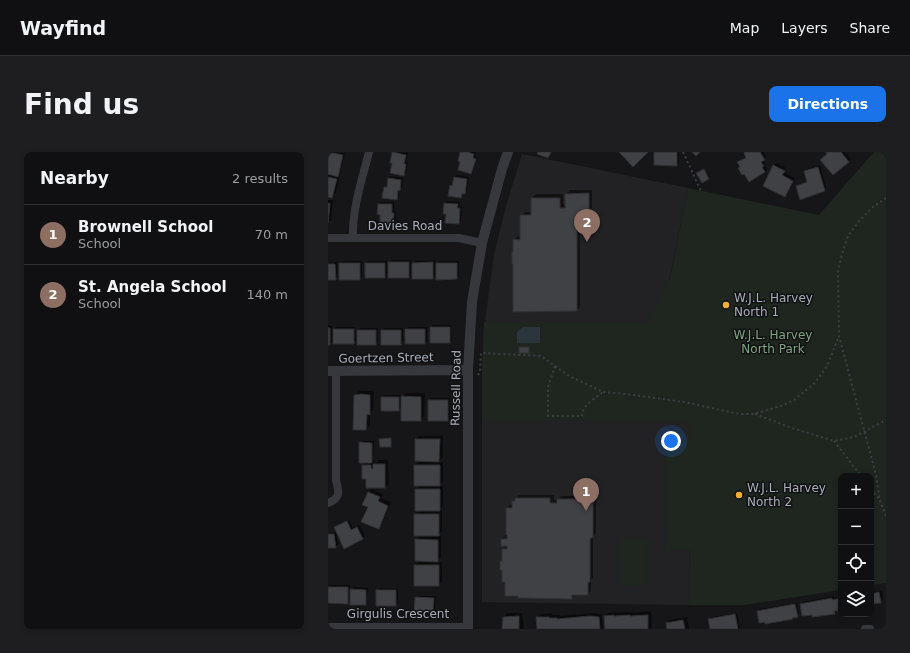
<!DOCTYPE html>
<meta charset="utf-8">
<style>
:root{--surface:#101012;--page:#1e1e20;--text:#f1f3f6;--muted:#9c9d9f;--line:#303032;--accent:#1a73e8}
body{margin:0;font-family:"DejaVu Sans",sans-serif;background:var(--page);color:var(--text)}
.controls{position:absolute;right:12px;bottom:12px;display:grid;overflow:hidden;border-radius:8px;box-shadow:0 2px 6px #0003}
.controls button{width:36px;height:36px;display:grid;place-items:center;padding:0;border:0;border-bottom:1px solid var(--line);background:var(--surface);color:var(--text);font:20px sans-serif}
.you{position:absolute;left:343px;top:289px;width:14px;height:14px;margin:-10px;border:3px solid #fff;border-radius:50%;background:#1a73e8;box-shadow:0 0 0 6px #1a73e833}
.badge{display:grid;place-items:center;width:26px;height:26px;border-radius:50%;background:var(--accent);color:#fff;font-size:13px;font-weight:700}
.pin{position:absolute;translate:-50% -33px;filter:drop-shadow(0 1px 2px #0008)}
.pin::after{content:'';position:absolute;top:21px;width:14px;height:12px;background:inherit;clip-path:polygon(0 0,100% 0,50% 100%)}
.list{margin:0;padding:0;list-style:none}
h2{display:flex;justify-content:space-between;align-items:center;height:52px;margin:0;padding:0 16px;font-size:17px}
h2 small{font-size:13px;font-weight:400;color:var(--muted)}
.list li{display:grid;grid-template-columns:26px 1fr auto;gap:12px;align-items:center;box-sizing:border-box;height:60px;padding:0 16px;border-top:1px solid var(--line)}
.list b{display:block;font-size:15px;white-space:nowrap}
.list p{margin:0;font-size:13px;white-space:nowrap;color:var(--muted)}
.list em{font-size:13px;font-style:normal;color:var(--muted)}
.icon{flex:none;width:22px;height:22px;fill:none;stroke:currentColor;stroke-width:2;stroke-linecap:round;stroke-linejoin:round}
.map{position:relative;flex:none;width:558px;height:477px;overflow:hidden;border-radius:8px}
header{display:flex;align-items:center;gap:24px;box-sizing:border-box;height:56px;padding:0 20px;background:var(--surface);border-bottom:1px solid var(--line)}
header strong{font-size:19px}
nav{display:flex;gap:22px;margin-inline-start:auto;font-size:14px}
.intro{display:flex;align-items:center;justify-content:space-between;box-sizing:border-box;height:96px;padding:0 24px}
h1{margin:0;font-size:28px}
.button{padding:10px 18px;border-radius:8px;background:var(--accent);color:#fff;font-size:14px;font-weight:700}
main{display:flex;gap:24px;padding:0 24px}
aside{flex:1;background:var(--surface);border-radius:8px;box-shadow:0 2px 6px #0003}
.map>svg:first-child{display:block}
.built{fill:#222225}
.green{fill:#1e261f}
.water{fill:#2c353c}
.shadow{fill:#0007}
.building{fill:#404145;stroke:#303034}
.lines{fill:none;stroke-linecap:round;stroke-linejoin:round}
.path{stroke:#3d3f44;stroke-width:2;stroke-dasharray:2 3;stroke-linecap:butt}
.minor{stroke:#37383d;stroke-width:8}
.tertiary{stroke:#37383d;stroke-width:10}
.poi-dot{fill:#f2b134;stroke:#111113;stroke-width:1.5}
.labels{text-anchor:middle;stroke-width:3;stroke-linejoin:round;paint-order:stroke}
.street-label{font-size:12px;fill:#a8adb8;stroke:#111113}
.poi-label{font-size:12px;fill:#a8adb8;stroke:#111113;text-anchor:start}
.park-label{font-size:12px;fill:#7fa381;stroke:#111113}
</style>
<header>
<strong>Wayfind</strong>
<nav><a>Map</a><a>Layers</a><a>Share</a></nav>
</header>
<div class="intro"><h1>Find us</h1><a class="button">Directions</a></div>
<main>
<aside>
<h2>Nearby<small>2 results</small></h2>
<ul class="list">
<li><span class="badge" style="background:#8d6e63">1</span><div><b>Brownell School</b><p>School</p></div><em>70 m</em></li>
<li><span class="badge" style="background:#8d6e63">2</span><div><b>St. Angela School</b><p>School</p></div><em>140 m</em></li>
</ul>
</aside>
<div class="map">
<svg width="558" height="477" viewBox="0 0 558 477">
<rect width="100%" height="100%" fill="#161618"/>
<path class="built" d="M194,2L360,36L333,170H157L166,102L178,54Z
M154,268H361L362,453L154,450Z"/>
<path class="green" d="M546,0H558V431L543,433V324H513V438L417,453H362V398H338L337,290L361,289V268H154V216L156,170H320L342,127L360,36L491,63Z
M292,388H319V433H293Z"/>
<path class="water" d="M195,175H212V191H189V180Z"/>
<path class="shadow" d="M0,0L17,1L12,21L10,23H12L8,41L4,44H0Z
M65,0L80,1L78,10H80L78,20L76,22Z
M133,0H148L147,4H149L145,19L143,21L133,9Z
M327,0H351V11L348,13Z
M418,0H436L438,5L435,7L437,11L436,12L439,17L437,20H416L411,16L413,14L410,10L419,5Z
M499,0H517L523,7L521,9L501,2Z
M448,11L458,16L456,21L467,26L457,44L446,13Z
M492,13L498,36L496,38L469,34L471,32L480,29L477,20L479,17Z
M377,17L382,26L374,30L370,20Z
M129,23L141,25L139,39L133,45L123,34L126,31L127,25Z
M63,24L75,26L74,35L71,38V44L68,46L56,45L57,35L60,33L61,26Z
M242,38H264V56L260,60H255V68L252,71V155L249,158L186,111L185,100L186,99V88L190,84H193V64L197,60H204V46L208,42H235V52L238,53V42Z
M0,48H5L3,68L0,71Z
M119,49L132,50L131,54H134L133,69L130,71L119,61L117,51Z
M53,50H66V59H68L67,69L65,72L53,62L50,61L51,52Z
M63,108H83V123L81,125L61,120L57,125L38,111L40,109H59V112Z
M107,108V123L105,126L85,111L87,109Z
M15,109H34V124L32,127L12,112Z
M111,109H131V124L129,126L109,112Z
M9,110V125L7,127L0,128V111Z
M105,173H123L124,188L121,190L103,176Z
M0,174H4V179L8,175H27L28,188L25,191L6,188L2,192H0Z
M81,175H99V189L97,191L78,177Z
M33,176H50V189L48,192H30V178Z
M56,176H75V189L72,192H54V178Z
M31,239H46L45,258L42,261V273L38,277L27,243Z
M78,241H97L96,265L92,268L74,254L70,258L54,245L57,243H73V246Z
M103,246H122V266L120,268L101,248Z
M91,284H115V305L110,310H115V329L111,334H115V354L111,358H114V379L109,384H113V405L108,410H114V430L110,433L87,413L92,408L88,388L93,383L87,362L92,358L88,337L92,333L87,313L93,308L88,287Z
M34,289H46L45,309H47V312L50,308H60L61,332L57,335L39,326L35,313L37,310L32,291Z
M44,337L55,342L53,346L63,350L54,372L50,376L41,355L40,341Z
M191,343H226V348H230L233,344H268V381L265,384V426L263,428V439L259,442H247L244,446L178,429L173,410L175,408V397L180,393L174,387L178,383L179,357L182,353H185V349Z
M21,368L25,376L31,373L37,384L34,387L7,376Z
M8,380L10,392L7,395H0V381Z
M2,433H22V439L26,435L40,436L39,450L37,452L23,447L20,451L0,450V435Z
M52,436L70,437V450L68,453H49V439Z
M554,439L555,447L553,450L544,451L543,454V440Z
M90,444H108L107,457L105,459H87L88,446Z
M506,444V446L513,445V456L506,461L473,453L475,450Z
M469,451L471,462L464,466L430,459L432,457Z
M323,459L324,475L322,477H278L277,464L280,461L305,460V461Z
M179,461H194L196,477H175L176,465Z
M224,461V463H232V464L266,461L274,462L275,477H210L209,466L213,462Z
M409,461L412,477H383L381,468L383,465Z
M359,465L361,477H340L339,472L342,468Z"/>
<path class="building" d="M0,0L15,3L10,25L0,22Z
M64,0L78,3L76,12H78L76,24L62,21L64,11H62Z
M132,0H139L146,2L145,6L148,7L143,22L130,18L132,10L130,9Z
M210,0H223L220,6L209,2Z
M291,0H320L305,15Z
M326,0H349V14L326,13Z
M364,0H372L368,4Z
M417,0H432L437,8L433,10L436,14L434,15L437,20L421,30L416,22L414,23L410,16L412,15L409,10L418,6L416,1Z
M498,0H513L521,10L505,23L492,8L499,2Z
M445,13L457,19L454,23L465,29L457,45L435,34Z
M490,15L497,39L472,48L468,34L479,30L476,19Z
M376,17L381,27L374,31L368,21Z
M0,25L9,27L4,46L0,45Z
M126,25L139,27L137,42H134L133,46L120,44L122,33L124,34Z
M60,26L73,28L72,39L70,38L69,48L54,46L56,35H59Z
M261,41V61H252V73L249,72V159L185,160V112H184V100H185V87L192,88V63H203V46H232V56H237V42Z
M0,51L2,52L0,71Z
M116,51L130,52L129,56H132L131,72L117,71L118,62H115Z
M50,52H64V61H66L65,73L52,72V63L49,62Z
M60,110H81V126H60Z
M105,110V127H84V111Z
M11,111H32V128H11Z
M37,111H57V126H37Z
M108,111H129V127L108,128Z
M0,112H7L8,128H0Z
M102,175H122V191H102Z
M0,176H2V193H0Z
M5,177H26V192H5Z
M77,177H97V192H77Z
M29,178H48V193H29Z
M53,178H73V193H53Z
M191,195H201V201H191Z
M33,242L42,243V263L39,262L38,278H25L26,243Z
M73,244L93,245V269H73Z
M53,245H71V259H53Z
M100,248H120V269H100Z
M63,286V295H52L51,287Z
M87,287H112L111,310L87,309Z
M31,290L44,291V311H31Z
M45,312H57V336H38V327H34V313H43V316L45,317Z
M86,313H112V334H86Z
M87,337H112V359H87Z
M40,340L52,345L50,349L60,354L51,377L33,370L40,355L34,353Z
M187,346H222V351H229V347H265V386H262V430H260V443H244V447L190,446V444H177V430H174V418H172V409H174V397H179V394H173V387H179V383H178V356H184V349H187Z
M86,362H111V384H86Z
M19,369L23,378L29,375L35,387L16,397L6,375Z
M0,382H6L8,396H0Z
M87,387L110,388V410L87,409Z
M86,413H111V434H86Z
M0,435H20V452L0,451Z
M22,437L38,438V453H22Z
M48,438H68V454H48Z
M551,440L553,451L543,452V442Z
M87,445L106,446L105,460H86Z
M504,446V448L513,446V457H510V459H506L507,462L484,465V463L474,464L472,452Z
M467,452L470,465L464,466L465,467L437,472V470L431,471L429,459Z
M407,462L410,477H382L380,467Z
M286,463V464L302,463V464L320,463V477H277L276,464Z
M191,464V477H174L175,465Z
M262,464L271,465L272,477H209L208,465H221V466H229V467Z
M355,468L357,477H339L338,471Z"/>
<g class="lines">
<path class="path" d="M355,0L373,39
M558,46L545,55L531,69L520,84L514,102L510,120L511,184L548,323L552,349L558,364
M227,214L220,235V264H254C254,253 268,246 275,240
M150,223L152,220L153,201L213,204L241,224L275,240L298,242L356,250L411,262H426L453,254L466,248L487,231L499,214L511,184
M427,262L464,276L506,289L526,285L558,268
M506,289L533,324
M543,337L552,348"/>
<path class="minor" d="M0,86H131L154,91
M25,86C24,57 34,28 41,0
M0,351C13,346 11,340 8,328V219
M0,475H140
M537,477H542"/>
<path class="tertiary" d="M0,219L140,218
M140,477V218L144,150L154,91L174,17L180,0"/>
</g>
<g class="poi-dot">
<circle cx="398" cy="153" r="4"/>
<circle cx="411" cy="343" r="4"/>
</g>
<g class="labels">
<g class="street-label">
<text x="77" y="78">Davies Road</text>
<text transform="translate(58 206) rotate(-1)" y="4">Goertzen Street</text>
<text transform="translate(128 236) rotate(-89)" y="4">Russell Road</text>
<text x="70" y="466">Girgulis Crescent</text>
</g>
<g class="poi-label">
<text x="406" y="150">W.J.L. Harvey<tspan x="406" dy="14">North 1</tspan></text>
<text x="419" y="340">W.J.L. Harvey<tspan x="419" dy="14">North 2</tspan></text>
</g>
<g class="park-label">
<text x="445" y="187">W.J.L. Harvey<tspan x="445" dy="14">North Park</tspan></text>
</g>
</g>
</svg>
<div class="controls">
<button>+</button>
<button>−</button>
<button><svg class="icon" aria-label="locate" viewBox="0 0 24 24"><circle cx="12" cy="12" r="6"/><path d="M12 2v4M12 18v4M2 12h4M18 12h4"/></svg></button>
<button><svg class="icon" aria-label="layers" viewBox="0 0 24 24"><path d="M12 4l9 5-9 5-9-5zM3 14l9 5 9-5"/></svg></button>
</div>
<div class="you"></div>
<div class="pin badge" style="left:258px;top:359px;background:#8d6e63">1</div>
<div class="pin badge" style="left:259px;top:90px;background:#8d6e63">2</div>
</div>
</main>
